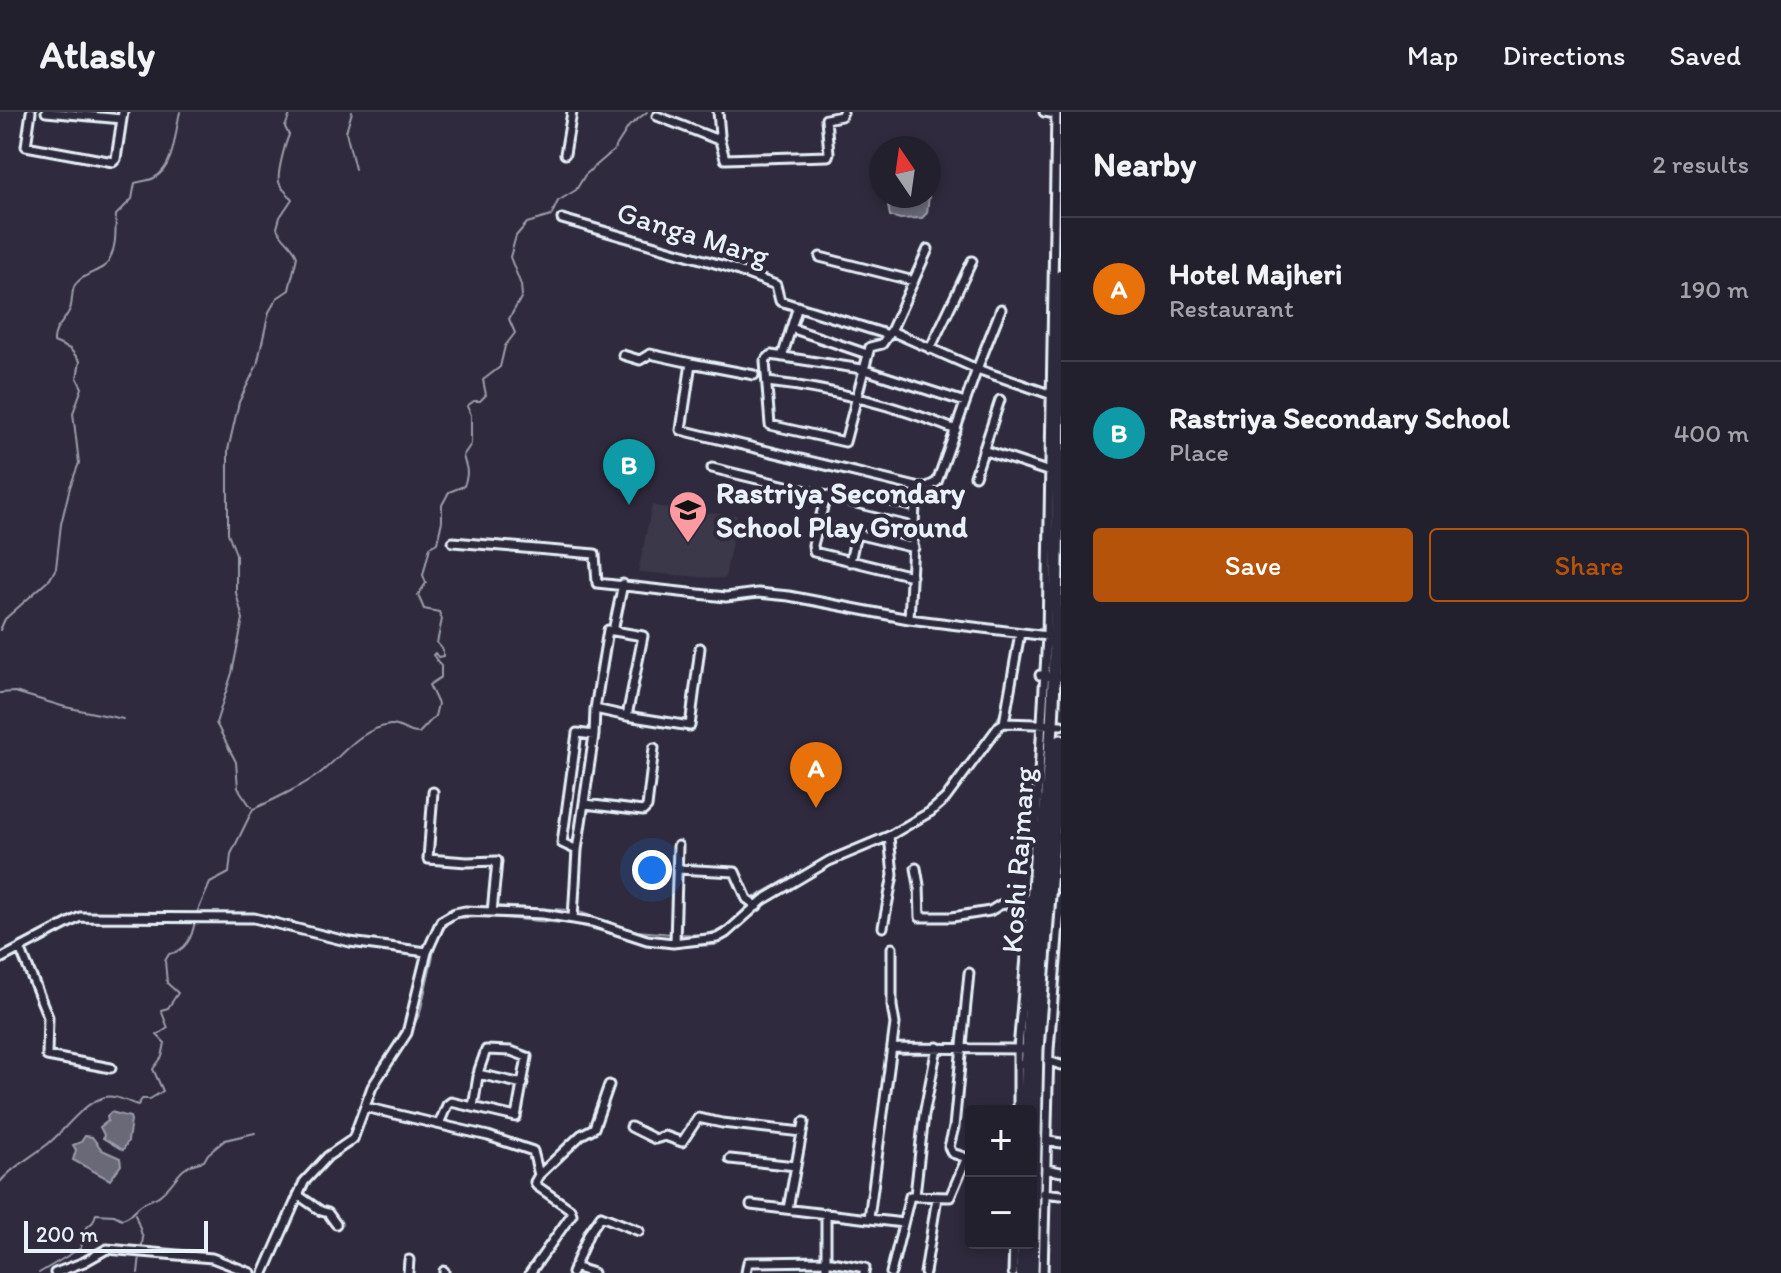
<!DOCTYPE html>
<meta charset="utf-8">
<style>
:root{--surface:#23202e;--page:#2b2836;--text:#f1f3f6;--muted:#a3a3aa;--line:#403e4a;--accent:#b45309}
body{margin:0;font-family:Itim,sans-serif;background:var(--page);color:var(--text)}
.controls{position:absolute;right:24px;bottom:24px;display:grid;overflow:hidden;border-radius:8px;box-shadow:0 4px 12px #0003}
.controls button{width:72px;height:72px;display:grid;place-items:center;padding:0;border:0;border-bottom:2px solid var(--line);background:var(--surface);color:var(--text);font:40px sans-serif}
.compass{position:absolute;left:869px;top:24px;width:72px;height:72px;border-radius:50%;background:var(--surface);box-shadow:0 4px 12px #0003;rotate:347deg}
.scale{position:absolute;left:24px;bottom:20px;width:184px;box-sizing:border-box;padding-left:8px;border:4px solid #e8f1f8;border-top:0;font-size:22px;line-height:28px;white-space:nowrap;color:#e8f1f8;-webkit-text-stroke:6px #2f2a3d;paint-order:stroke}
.you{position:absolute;left:652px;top:758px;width:28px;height:28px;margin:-20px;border:6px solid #fff;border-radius:50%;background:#1a73e8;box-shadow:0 0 0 12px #1a73e833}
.badge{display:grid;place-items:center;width:52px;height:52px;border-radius:50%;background:var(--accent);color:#fff;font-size:26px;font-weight:700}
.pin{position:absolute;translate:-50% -66px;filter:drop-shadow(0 2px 4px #0008)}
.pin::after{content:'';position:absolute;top:42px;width:28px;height:24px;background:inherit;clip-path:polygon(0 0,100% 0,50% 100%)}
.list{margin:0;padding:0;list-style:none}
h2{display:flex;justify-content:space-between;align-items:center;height:104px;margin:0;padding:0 32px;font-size:34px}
h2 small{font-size:26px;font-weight:400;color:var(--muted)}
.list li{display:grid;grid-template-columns:52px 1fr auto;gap:24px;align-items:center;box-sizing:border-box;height:144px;padding:0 32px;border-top:2px solid var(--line)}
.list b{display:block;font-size:30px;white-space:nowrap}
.list p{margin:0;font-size:26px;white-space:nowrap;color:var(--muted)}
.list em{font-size:26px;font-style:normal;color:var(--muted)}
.actions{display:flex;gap:16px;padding:24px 32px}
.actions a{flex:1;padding:18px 0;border:2px solid var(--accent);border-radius:8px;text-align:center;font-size:28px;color:var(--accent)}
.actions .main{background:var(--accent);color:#fff}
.map{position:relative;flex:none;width:1061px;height:1161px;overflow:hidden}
header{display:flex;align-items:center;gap:48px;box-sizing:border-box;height:112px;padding:0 40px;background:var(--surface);border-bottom:2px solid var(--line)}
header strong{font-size:38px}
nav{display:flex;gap:44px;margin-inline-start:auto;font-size:28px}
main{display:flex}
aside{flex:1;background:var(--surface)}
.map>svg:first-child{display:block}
.built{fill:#3b3749}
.water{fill:#696978;stroke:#9c9fab;stroke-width:2}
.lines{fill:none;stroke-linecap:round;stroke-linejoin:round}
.stream{stroke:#9c9fab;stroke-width:2}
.street-casing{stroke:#e8f1f8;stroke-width:13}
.primary-casing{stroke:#e8f1f8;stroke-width:17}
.street{stroke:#2f2a3d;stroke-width:7}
.primary{stroke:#2f2a3d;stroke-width:11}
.labels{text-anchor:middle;stroke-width:8;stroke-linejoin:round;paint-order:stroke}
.street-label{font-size:30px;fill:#e8f1f8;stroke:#2f2a3d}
.poi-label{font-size:30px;font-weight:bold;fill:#e8f1f8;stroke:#2f2a3d;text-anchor:start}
</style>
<header>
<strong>Atlasly</strong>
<nav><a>Map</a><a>Directions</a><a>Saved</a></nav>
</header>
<main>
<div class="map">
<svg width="1061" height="1161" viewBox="0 0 1061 1161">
<rect width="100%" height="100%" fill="#2f2a3d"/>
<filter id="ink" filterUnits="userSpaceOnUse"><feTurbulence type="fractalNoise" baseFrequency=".0125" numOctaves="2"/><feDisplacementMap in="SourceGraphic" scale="16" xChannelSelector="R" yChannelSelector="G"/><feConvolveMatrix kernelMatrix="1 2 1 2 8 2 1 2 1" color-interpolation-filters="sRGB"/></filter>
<g filter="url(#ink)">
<path class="built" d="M652,393L674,398L737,403L725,467L638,460Z"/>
<path class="water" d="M894,84H929L927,101L922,106L900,107L890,104L888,94Z
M111,1000L130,1005L131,1008L128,1029L123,1038L103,1026L104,1023L100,1015L108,1009L107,1005Z
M85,1024L92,1025L102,1038L120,1046L121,1053L110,1068L73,1048L76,1038L73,1033L81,1030Z"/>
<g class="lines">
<path class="stream" d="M352,0L346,20L355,57
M0,518L5,507L50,467L56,456L61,412L70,375L79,351L73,301L82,276L77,266L80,249L70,237L54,230C53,216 65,210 70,197C73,190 71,179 75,173C83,160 105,160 110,147C117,132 115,118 116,103L132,87L135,71C141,69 148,69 154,66C175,55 175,19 180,0
M0,581L15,580L65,595L123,607
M251,695L238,676L236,650L216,611L232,561L243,507L236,481V442L228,421V338L239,290L257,253L269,200L277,186L289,178C290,172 297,147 297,144C294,134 281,126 277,116L280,105L292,87C289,82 280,76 279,70C277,61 285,32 289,23L285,15L291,0
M753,786L837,740L895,716L919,702L940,684L995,611L1002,599L1007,577
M496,794L569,798
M469,796L488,795
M576,799L637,819L672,822
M196,803L210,771L229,761L231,742L253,697C270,690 304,673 319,662C341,645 359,617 390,613C401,612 407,622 419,621L435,604L438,592L429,573L441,565V554L433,543L435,541L438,545L443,544V538L437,531L442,507L439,500L424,497L418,483L426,471L423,463L430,435L437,431L442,409V393L449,380L464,374C469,359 467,358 463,344L471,332V303L467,294L474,289H480L486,283L483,268L500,255L505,234L515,221L509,207L522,184L521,173L510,145L516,124L527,111L551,104L558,89L576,78L585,63L613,39L629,14L647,0
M678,822C715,824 723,821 748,793
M649,832L678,835L715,833
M426,833C433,812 440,798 463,796
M410,921L420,901L436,830L448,810L456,806L490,805L574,812L643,830
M382,953L406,910
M0,1070C14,1053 32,1045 49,1031C66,1017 80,994 102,986C113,981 127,990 138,993L142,987H150L163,979L153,957L162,945L165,931L157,923L168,916L161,898L168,896L178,881L167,871L165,849L169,842C186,839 192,826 195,809
M135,1102L143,1126L141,1138
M39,1161L81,1136L85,1117L93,1110L96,1102L114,1103L122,1107C133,1104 134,1097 142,1092C148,1088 155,1087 160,1083C180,1067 176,1055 204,1049L208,1042L225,1028L255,1021
M138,1161L140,1143"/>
<defs>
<path id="street" d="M31,0L26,34L113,50L116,47L123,0
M46,0L122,7
M1044,0L1056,2
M657,4L716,27L720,23L718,0
M719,25L725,47L828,44L829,41L826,7L841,4L843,0
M565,42L572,0
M562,107L725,154L776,173L780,189L889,223
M928,137L891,219L882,232L870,235L845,330L770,313L765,249L771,243L862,257L965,290
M820,145L914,169
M791,216L867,242
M891,219L977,257L1055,284
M930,237L972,149
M623,243L640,248L650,242L691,251
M782,245L798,194
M754,263L691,251L681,318L916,375H927L937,370L977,257L1001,197
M767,270C832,277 895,293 956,318
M983,338L1050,360
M712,356L914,405
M975,364L1000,288
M826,384L813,433L814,440L912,464
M819,413L914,436
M453,430L595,442L597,471L726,485L758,481L789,484L909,507L1047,524
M850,450L856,422
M909,507L916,375
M613,519L623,472
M1040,563L1061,565
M627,604L690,614L700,536
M1004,611L1020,521
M594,623L595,597L608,518L643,524L627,604L595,597
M433,680L428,747L467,750L497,749L492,800
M585,692L643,699L647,695L654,636
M916,756L919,773L920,805H952L990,799L1000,793L1031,787
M677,757L735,760L747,787L757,794
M573,806L577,738L562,731L577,621L594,623L577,738
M883,815L893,763L889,724
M675,830L678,734
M20,836L48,905L47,944L111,956
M0,847L80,805L254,806L350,830L427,840
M969,861L954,1015L949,1035L952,1041L970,1047
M892,936L1022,937
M1048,949L1061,953
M478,962L523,972
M365,995L488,1024L533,1039L539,1063L535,1070L537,1074L570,1097L572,1102L530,1161
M1018,999V937L1033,764L1047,524L1056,0
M439,1012L447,993L451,990L516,1005L527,945L511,939L486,938L479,958L473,995
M631,1015L655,1027L665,1024L682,1030L698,1006L722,1011L802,1020
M1048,1029L1061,1031
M730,1047L796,1054
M1046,1057L1061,1060
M539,1063L581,1023L594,1016L609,973
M1043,1081L1061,1083
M298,1083L321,1099L328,1101L336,1112
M915,1083L924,1003L937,935
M751,1093L903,1111
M788,1097L804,1010
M869,1106L895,912L892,894V836
M574,1155L593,1161
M55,1161L84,1150L107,1137L212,1146L251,1161
M264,1161L304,1070L328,1044L353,1027L372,975L407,921L427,840L441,809L455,801L465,799L543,802L592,810L647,828L673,831L717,826L726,821L763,788L829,749L889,724L930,700L946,686L999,614L1004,611L1061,613
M408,1161L409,1148
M444,1161V1159
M572,1161L589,1121L601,1104L639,1119
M746,1161L748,1150L826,1149L865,1156L864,1161
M826,1161V1101
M891,1161L910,1084L950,1085L965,1050L971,1047
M925,1161L937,1085
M1013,1161L1014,1131
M1043,1161L1049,938L1061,785"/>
<path id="primary" d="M1026,999C1028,870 1044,741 1052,612C1060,463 1057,313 1061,164
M1022,1161L1023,1131
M1032,1161L1037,938L1061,629"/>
</defs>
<use href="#street" class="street-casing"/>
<use href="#primary" class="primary-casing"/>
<use href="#street" class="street"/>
<use href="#primary" class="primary"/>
</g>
</g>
<defs>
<symbol id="school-pin" viewBox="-11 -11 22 30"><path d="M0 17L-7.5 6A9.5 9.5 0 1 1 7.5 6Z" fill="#ff9aa2" stroke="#2f2a3d"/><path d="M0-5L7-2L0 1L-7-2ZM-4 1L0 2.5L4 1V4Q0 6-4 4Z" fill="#111"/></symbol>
</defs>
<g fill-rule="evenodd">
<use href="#school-pin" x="666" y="376" width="44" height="60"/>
</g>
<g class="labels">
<g class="street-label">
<text transform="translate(693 122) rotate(17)" y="10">Ganga Marg</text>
<text transform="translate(1018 748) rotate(-86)" y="10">Koshi Rajmarg</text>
</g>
<g class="poi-label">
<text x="716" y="391">Rastriya Secondary<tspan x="716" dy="34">School Play Ground</tspan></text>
</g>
</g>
</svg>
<div class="controls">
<button>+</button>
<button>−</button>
</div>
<svg class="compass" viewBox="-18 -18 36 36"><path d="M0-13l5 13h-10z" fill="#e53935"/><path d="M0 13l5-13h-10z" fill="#a3a3aa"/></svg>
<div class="scale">200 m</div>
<div class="you"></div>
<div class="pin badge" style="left:816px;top:696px;background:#e8710a">A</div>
<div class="pin badge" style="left:629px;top:393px;background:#0f9aa8">B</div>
</div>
<aside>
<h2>Nearby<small>2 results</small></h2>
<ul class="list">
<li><span class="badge" style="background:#e8710a">A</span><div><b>Hotel Majheri</b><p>Restaurant</p></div><em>190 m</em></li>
<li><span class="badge" style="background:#0f9aa8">B</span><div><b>Rastriya Secondary School</b><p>Place</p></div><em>400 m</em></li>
</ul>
<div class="actions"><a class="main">Save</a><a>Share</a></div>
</aside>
</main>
